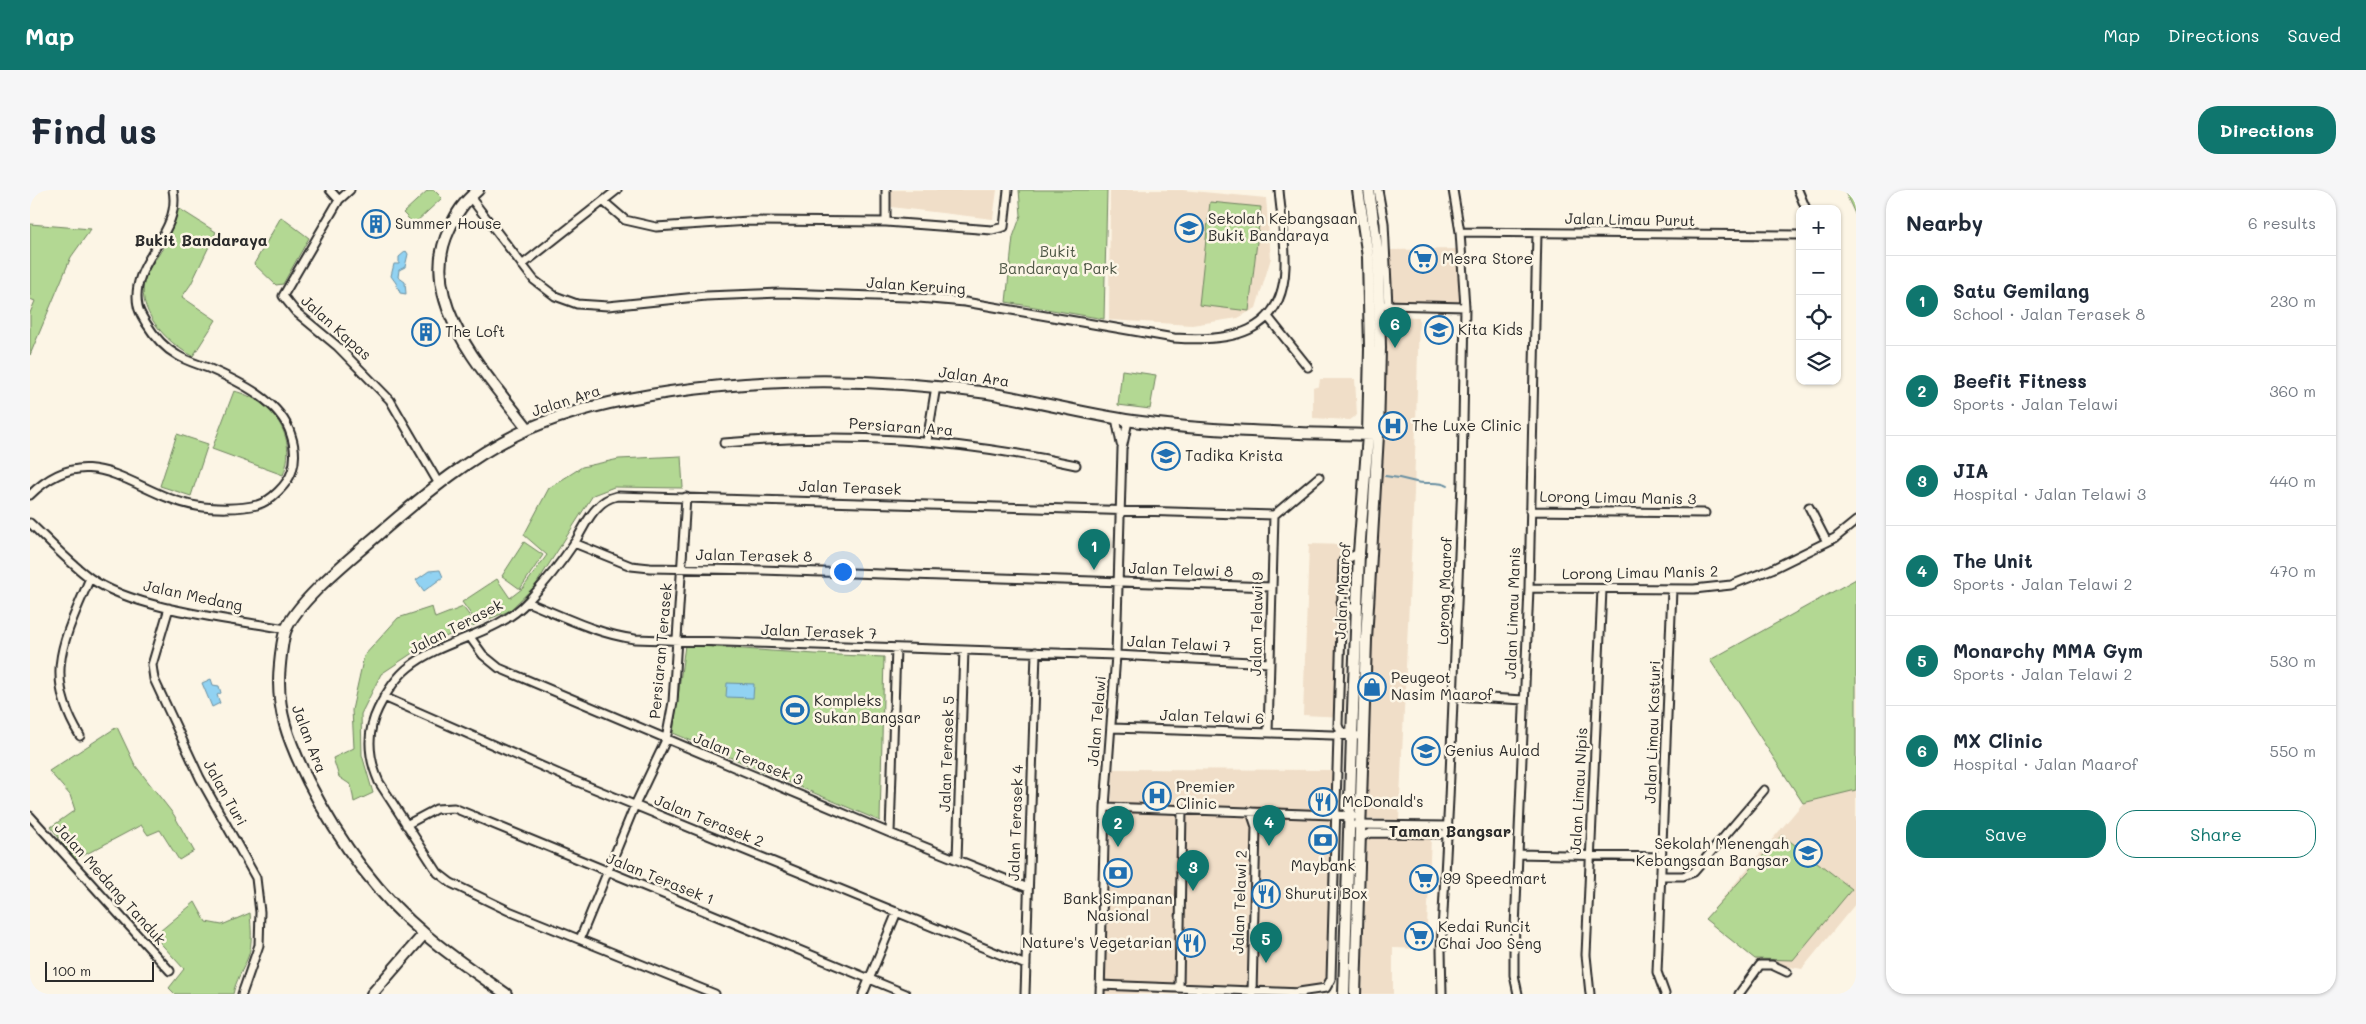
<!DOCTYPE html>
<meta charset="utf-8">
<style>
:root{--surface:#fff;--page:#f6f6f7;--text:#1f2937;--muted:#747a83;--line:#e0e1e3;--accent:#0f766e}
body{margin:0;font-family:Mali,sans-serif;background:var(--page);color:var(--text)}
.controls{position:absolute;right:15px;top:15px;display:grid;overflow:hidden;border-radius:10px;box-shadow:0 1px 4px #0004}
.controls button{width:45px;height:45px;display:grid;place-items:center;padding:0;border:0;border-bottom:1px solid var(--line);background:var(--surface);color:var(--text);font:25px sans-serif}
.scale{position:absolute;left:15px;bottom:12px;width:109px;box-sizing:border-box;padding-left:5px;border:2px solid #2b2b2b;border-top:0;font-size:14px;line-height:18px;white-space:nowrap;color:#2b2b2b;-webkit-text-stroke:4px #fcf5e5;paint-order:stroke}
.you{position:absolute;left:812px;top:381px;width:18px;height:18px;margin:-12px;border:4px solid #fff;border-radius:50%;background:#1a73e8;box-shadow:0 0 0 8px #1a73e833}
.badge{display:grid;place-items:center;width:32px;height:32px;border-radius:50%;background:var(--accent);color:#fff;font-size:16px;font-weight:700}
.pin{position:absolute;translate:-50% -41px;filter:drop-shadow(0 1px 2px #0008)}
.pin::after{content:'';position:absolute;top:26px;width:18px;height:15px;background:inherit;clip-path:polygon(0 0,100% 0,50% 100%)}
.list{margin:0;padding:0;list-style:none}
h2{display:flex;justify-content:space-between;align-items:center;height:65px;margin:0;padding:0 20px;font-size:21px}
h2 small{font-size:16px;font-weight:400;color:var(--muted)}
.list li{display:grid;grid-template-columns:32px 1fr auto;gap:15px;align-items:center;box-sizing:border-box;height:90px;padding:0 20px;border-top:1px solid var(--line)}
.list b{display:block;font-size:19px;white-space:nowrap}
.list p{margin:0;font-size:16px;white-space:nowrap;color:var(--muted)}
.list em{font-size:16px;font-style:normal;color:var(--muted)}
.actions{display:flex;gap:10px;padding:15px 20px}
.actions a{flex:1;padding:11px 0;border:1px solid var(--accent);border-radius:20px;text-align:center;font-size:18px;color:var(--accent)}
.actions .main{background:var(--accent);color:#fff}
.icon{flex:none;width:28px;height:28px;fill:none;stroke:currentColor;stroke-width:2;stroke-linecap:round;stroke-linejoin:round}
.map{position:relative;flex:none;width:1826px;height:804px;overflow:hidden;border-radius:20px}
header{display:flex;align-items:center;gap:30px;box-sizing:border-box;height:70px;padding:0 25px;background:var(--accent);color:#fff}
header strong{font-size:24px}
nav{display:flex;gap:28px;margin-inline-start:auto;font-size:18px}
.intro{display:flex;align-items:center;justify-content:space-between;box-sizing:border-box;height:120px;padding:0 30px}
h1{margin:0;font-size:35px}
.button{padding:12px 22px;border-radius:20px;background:var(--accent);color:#fff;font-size:18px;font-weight:700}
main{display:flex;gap:30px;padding:0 30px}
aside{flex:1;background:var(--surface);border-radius:20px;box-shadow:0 1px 4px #0004}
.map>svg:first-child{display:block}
.built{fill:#f0dec8}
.green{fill:#b3d893;stroke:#6f825f}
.water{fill:#91d2f2;stroke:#688fa2}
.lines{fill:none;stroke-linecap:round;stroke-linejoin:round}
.stream{stroke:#688fa2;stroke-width:2}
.street-casing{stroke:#2b2b2b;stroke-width:11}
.secondary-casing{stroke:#2b2b2b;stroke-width:14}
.street{stroke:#fcf5e5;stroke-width:7}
.secondary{stroke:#fcf5e5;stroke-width:10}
.labels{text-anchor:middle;stroke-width:5;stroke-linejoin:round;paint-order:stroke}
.poi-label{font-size:15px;fill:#2b2b2b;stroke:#fcf5e5;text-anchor:start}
.street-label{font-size:15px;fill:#2b2b2b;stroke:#fcf5e5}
.park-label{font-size:15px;fill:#4d5645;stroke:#fcf5e5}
.neighbourhood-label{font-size:16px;font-weight:bold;fill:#2b2b2b;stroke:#fcf5e5}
</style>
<header>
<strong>Map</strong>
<nav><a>Map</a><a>Directions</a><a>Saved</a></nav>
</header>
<div class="intro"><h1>Find us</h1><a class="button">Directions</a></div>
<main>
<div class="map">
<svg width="1826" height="804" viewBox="0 0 1826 804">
<rect width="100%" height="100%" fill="#fcf5e5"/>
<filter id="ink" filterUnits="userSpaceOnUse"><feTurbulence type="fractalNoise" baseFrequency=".02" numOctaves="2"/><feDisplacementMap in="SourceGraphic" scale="10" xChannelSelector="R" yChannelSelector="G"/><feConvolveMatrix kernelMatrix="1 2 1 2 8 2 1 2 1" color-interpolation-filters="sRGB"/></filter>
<g filter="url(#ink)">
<path class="built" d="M861,0H967L963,29L861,17Z
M1080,0H1152L1236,8L1241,68L1226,118L1208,128L1162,135L1079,130Z
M1429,59L1432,113H1361L1359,60Z
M1354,126L1389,127L1384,302L1369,630L1334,629Z
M1290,189H1325L1327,225L1320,230L1283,228V198L1289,196Z
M1279,354L1319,355L1314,527L1273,525Z
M1083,579L1303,580L1297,788L1287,804H1074Z
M1826,600V713L1772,779L1727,771L1675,729L1773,613Z
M1337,646L1401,647L1396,759L1363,758V804H1332Z"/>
<path class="green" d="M398,0H404L412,8L384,34L373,23Z
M989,0H1077L1074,129L976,112L983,47L991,25Z
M1814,0H1826V26Z
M1180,12L1231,17L1219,121L1169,115Z
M145,16L186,42L161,94L152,107L186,130L163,166C137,154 103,118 116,86C122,70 136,59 140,43C143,34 144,25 145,16Z
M251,27L279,48L253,94L246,95L224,74Z
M0,34L61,39L41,67L0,165V123L5,111L0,109Z
M1092,180L1126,185L1120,219L1088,215Z
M204,201C242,210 269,247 253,285L182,259Z
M147,244L178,254L161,306L130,296Z
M651,266L653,298L584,297L563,305L505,396L479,421L393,456L351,484L331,524L332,565L343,603L324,612L321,595L309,587L303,568L324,558L322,520L334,466L368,428L402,417L405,428L433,417L444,432L469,415L445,430L432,412L467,389L480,408L493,398L517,365L494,345L519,298L552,277L589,269Z
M494,352L513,365L490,399L472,386Z
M1826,389V600L1773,613L1680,470Z
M655,455L785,464L854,467L850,631L643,543Z
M87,537L105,575L144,625L164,661L149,670L130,640L118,645L111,635L45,670L21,637L45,620L40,605L19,581Z
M1752,645L1822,699L1763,770L1725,769L1675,729Z
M165,712L176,732L192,735L220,723C221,738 223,753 218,767C213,780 206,790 203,804H145L139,798L154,779L124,746Z"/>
<path class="water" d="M376,61L378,64L375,77L369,80L368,87L375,92L376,104L370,103L366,93L361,86L364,74H369V67Z
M410,380L413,387L394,401L386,390L399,381Z
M181,489L183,495L189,496L191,503L187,505L190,513L182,517L172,493Z
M697,493L724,494L723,508L696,507Z"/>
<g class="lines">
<path class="stream" d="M1355,286C1366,287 1376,289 1386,292C1397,295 1408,290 1418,296"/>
<defs>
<path id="street" d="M300,0L309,10
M320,0L309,10L253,106L266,122L307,156L360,210L409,294
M1348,0L1354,33L1358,116
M1768,0L1776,19
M440,7L504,90L525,106L547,114L578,116L676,106L750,103L877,107L935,112L1144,148C1199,152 1253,145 1255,77C1256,52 1251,25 1249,0
M573,11L595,30L626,37L719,31L856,32L962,40L974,37L978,0
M856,32V0
M1430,42L1770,45
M492,75L587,0
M1355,115L1435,117
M1238,127L1278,177
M1086,228L1091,254
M897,251L906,196
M694,253C817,242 925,249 1046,275
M0,305C62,244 105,306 167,316C184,319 210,319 227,315C241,311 258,294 262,281C266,269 265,257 261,245C251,211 208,191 178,178C168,174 156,171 147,165C133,157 124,146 116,133C113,128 109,122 108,116C99,72 152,44 143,0
M1779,317L1797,352
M1500,321L1675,323
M0,333C19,351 38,372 60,388C105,420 201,429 256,439
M544,353L601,376L620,378L731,380L1242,397
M1499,398L1664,399L1701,395L1742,379L1805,348L1826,331
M497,412C532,426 567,444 605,449L1086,465L1240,473
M1311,412L1327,422
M139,418L122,475L124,489L170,588L226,688L230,722L229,755L212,804
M440,447L453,465L469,478L860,643L998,698
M1424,506L1494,510
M354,507L543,590L996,775
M1082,538L1333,546
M1238,543L1244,325
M1319,545L1310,540L1308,535L1313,371L1329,363
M50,546C12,484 35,448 60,388
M1075,617L1330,626
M1221,622L1226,637L1222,803
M0,626L140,781
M376,635L406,619L424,618L876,804
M1326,635L1418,636
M860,643L866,458
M1329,648L1340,643L1418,644
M1488,664L1632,667
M927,669L934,460
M1631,686H1653L1664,682L1734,600
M550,749L605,615L636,550L643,512L656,307
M1070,795L1272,803
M1149,797L1152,620
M1269,802L1296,798L1301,789L1308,545
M685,804L479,721L421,693L408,683L349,592C338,567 336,543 348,519C356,503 365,488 379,477C415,448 466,446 498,411C515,393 531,373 545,352C552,341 558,326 568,317C573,311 579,308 587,306L1244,325L1289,287
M833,804L867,722
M995,804L1006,462
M1070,804L1075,617L1086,465L1092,259L1098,231
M1412,804L1411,760L1419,609L1432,292L1435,117L1430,42L1423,0
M1488,804L1484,785V762L1499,398L1507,43
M1560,804L1556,765L1572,399
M1635,804L1627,782L1642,399
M1709,804L1730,775H1742L1757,782"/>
<path id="secondary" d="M448,0C433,13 427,22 419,40C385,111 458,186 498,239
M342,804L394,744
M476,804C449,785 422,767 397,746C346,704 308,650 278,591C259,552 245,519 250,474C251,464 252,452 255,442C266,411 325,365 351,342C396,303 443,264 498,239C543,219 591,209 640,202C745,187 853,188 958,203C1006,211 1054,224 1103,231C1183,242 1266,243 1348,245
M1314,804L1322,546L1329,363L1338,245L1340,159L1338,67L1328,0
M1325,804L1336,450L1348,245L1350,158L1348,66L1339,0"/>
</defs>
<use href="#street" class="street-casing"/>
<use href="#secondary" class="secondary-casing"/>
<use href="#street" class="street"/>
<use href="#secondary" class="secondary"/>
</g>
</g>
<defs>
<symbol id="building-ring" viewBox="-11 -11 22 22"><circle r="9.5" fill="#fcf5e5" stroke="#1f6fb2" stroke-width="1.5"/><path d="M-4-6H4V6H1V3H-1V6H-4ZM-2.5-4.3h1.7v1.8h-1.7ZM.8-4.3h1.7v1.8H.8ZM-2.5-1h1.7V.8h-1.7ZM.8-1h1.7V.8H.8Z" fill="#1f6fb2"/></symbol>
<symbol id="school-ring" viewBox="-11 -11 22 22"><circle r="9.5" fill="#fcf5e5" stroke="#1f6fb2" stroke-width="1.5"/><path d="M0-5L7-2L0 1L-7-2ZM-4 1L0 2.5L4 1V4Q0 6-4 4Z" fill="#1f6fb2"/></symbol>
<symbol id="supermarket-ring" viewBox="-11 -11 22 22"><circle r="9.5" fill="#fcf5e5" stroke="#1f6fb2" stroke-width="1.5"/><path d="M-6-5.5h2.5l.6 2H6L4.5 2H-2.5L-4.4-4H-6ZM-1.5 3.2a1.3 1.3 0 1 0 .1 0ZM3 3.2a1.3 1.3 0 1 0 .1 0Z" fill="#1f6fb2"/></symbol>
<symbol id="hospital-ring" viewBox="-11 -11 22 22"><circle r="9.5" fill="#fcf5e5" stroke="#1f6fb2" stroke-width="1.5"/><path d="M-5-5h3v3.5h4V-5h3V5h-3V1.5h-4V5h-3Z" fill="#1f6fb2"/></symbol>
<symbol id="shop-ring" viewBox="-11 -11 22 22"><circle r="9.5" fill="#fcf5e5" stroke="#1f6fb2" stroke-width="1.5"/><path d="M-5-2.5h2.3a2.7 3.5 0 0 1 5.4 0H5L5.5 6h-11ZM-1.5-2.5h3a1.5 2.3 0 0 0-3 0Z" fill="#1f6fb2"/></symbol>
<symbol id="stadium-ring" viewBox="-11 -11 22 22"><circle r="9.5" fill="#fcf5e5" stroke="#1f6fb2" stroke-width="1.5"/><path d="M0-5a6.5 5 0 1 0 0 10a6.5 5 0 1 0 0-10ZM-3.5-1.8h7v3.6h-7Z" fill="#1f6fb2"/></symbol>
<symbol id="restaurant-ring" viewBox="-11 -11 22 22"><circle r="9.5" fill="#fcf5e5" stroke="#1f6fb2" stroke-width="1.5"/><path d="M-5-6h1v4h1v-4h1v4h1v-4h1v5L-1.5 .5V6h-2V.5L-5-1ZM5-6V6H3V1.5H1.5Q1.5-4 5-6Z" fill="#1f6fb2"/></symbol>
<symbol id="bank-ring" viewBox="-11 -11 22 22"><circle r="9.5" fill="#fcf5e5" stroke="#1f6fb2" stroke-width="1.5"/><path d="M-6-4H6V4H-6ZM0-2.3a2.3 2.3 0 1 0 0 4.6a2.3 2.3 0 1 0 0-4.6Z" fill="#1f6fb2"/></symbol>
</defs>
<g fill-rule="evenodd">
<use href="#building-ring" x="330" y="18" width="32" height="32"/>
<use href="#school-ring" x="1143" y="22" width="32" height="32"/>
<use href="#supermarket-ring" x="1377" y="53" width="32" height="32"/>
<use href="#school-ring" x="1393" y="124" width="32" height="32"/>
<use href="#building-ring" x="380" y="126" width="32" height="32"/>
<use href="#hospital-ring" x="1347" y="220" width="32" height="32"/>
<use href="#school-ring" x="1120" y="250" width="32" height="32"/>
<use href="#shop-ring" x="1326" y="481" width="32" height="32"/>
<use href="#stadium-ring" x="749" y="504" width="32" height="32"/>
<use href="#school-ring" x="1380" y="545" width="32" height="32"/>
<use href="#hospital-ring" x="1111" y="590" width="32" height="32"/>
<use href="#restaurant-ring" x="1277" y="596" width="32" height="32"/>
<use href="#bank-ring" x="1277" y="634" width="32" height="32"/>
<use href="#school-ring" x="1762" y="647" width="32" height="32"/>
<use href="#bank-ring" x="1072" y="667" width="32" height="32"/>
<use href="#supermarket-ring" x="1378" y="673" width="32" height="32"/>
<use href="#restaurant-ring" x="1220" y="688" width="32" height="32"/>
<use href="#supermarket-ring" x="1373" y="730" width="32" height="32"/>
<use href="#restaurant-ring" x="1145" y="737" width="32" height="32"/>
</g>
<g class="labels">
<g class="poi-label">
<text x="1178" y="34">Sekolah Kebangsaan<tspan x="1178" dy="17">Bukit Bandaraya</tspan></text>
<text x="365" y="39">Summer House</text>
<text x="1412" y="74">Mesra Store</text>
<text x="1428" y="145">Kita Kids</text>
<text x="415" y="147">The Loft</text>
<text x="1382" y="241">The Luxe Clinic</text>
<text x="1155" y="271">Tadika Krista</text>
<text x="1361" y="493">Peugeot<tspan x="1361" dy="17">Nasim Maarof</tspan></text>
<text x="784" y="516">Kompleks<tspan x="784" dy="17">Sukan Bangsar</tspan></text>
<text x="1415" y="566">Genius Aulad</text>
<text x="1146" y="602">Premier<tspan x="1146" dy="17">Clinic</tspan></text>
<text x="1312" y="617">McDonald's</text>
<text x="1759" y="659" text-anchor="end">Sekolah Menengah<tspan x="1759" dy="17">Kebangsaan Bangsar</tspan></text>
<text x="1293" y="681" text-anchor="middle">Maybank</text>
<text x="1413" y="694">99 Speedmart</text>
<text x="1255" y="709">Shuruti Box</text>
<text x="1088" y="714" text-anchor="middle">Bank Simpanan<tspan x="1088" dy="17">Nasional</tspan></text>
<text x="1408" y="742">Kedai Runcit<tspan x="1408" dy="17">Chai Joo Seng</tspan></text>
<text x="1142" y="758" text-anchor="end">Nature's Vegetarian</text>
</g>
<g class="street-label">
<text transform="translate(1600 30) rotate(1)" y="5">Jalan Limau Purut</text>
<text transform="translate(886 96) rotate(4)" y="5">Jalan Keruing</text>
<text transform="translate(306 138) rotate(42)" y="5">Jalan Kapas</text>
<text transform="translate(944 187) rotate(8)" y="5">Jalan Ara</text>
<text transform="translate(536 211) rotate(-18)" y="5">Jalan Ara</text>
<text transform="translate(871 237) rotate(4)" y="5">Persiaran Ara</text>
<text transform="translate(820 298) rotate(2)" y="5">Jalan Terasek</text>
<text transform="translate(1588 308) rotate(1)" y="5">Lorong Limau Manis 3</text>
<text transform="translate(724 366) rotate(1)" y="5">Jalan Terasek 8</text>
<text transform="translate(1151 380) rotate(2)" y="5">Jalan Telawi 8</text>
<text transform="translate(1610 383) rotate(-1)" y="5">Lorong Limau Manis 2</text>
<text transform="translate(1313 401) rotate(-87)" y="5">Jalan Maarof</text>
<text transform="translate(1415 401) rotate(-88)" y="5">Lorong Maarof</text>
<text transform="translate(163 406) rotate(12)" y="5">Jalan Medang</text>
<text transform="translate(1483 423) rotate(-88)" y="5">Jalan Limau Manis</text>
<text transform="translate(1227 434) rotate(-89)" y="5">Jalan Telawi 9</text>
<text transform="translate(426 437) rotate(-27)" y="5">Jalan Terasek</text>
<text transform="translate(789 442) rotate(2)" y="5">Jalan Terasek 7</text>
<text transform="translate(1149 454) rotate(3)" y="5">Jalan Telawi 7</text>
<text transform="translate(631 461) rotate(-85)" y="5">Persiaran Terasek</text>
<text transform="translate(1182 527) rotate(2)" y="5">Jalan Telawi 6</text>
<text transform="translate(1067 531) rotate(-85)" y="5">Jalan Telawi</text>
<text transform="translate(1623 542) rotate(-88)" y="5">Jalan Limau Kasturi</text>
<text transform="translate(279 549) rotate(69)" y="5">Jalan Ara</text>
<text transform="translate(917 564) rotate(-88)" y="5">Jalan Terasek 5</text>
<text transform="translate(718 569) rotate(22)" y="5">Jalan Terasek 3</text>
<text transform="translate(1549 601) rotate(-87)" y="5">Jalan Limau Nipis</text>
<text transform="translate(195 603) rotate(61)" y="5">Jalan Turi</text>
<text transform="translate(679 631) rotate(22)" y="5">Jalan Terasek 2</text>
<text transform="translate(986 633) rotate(-88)" y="5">Jalan Terasek 4</text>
<text transform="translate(630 689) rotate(22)" y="5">Jalan Terasek 1</text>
<text transform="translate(80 694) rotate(48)" y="5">Jalan Medang Tanduk</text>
<text transform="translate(1210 712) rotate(-88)" y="5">Jalan Telawi 2</text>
</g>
<g class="park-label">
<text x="1028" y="67">Bukit<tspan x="1028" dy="17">Bandaraya Park</tspan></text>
</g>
<g class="neighbourhood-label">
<text x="171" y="56">Bukit Bandaraya</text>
<text x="1420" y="647">Taman Bangsar</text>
</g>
</g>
</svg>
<div class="controls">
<button>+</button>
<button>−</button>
<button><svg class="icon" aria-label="locate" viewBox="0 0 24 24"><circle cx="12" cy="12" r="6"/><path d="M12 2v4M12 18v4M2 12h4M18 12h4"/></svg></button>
<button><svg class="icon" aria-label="layers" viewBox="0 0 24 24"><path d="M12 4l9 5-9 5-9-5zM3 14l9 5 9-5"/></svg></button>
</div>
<div class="scale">100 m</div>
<div class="you"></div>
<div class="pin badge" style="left:1064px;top:380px">1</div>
<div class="pin badge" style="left:1088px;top:657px">2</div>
<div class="pin badge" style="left:1163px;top:701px">3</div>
<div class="pin badge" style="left:1239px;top:656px">4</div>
<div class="pin badge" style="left:1236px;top:773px">5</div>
<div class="pin badge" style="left:1365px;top:158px">6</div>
</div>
<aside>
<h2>Nearby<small>6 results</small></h2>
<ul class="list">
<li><span class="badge">1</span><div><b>Satu Gemilang</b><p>School · Jalan Terasek 8</p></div><em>230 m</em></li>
<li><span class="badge">2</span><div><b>Beefit Fitness</b><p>Sports · Jalan Telawi</p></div><em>360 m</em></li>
<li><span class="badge">3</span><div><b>JIA</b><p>Hospital · Jalan Telawi 3</p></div><em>440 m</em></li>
<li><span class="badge">4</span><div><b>The Unit</b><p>Sports · Jalan Telawi 2</p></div><em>470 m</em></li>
<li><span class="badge">5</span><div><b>Monarchy MMA Gym</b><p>Sports · Jalan Telawi 2</p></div><em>530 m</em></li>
<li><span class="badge">6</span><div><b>MX Clinic</b><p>Hospital · Jalan Maarof</p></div><em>550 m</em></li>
</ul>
<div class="actions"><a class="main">Save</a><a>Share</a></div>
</aside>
</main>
